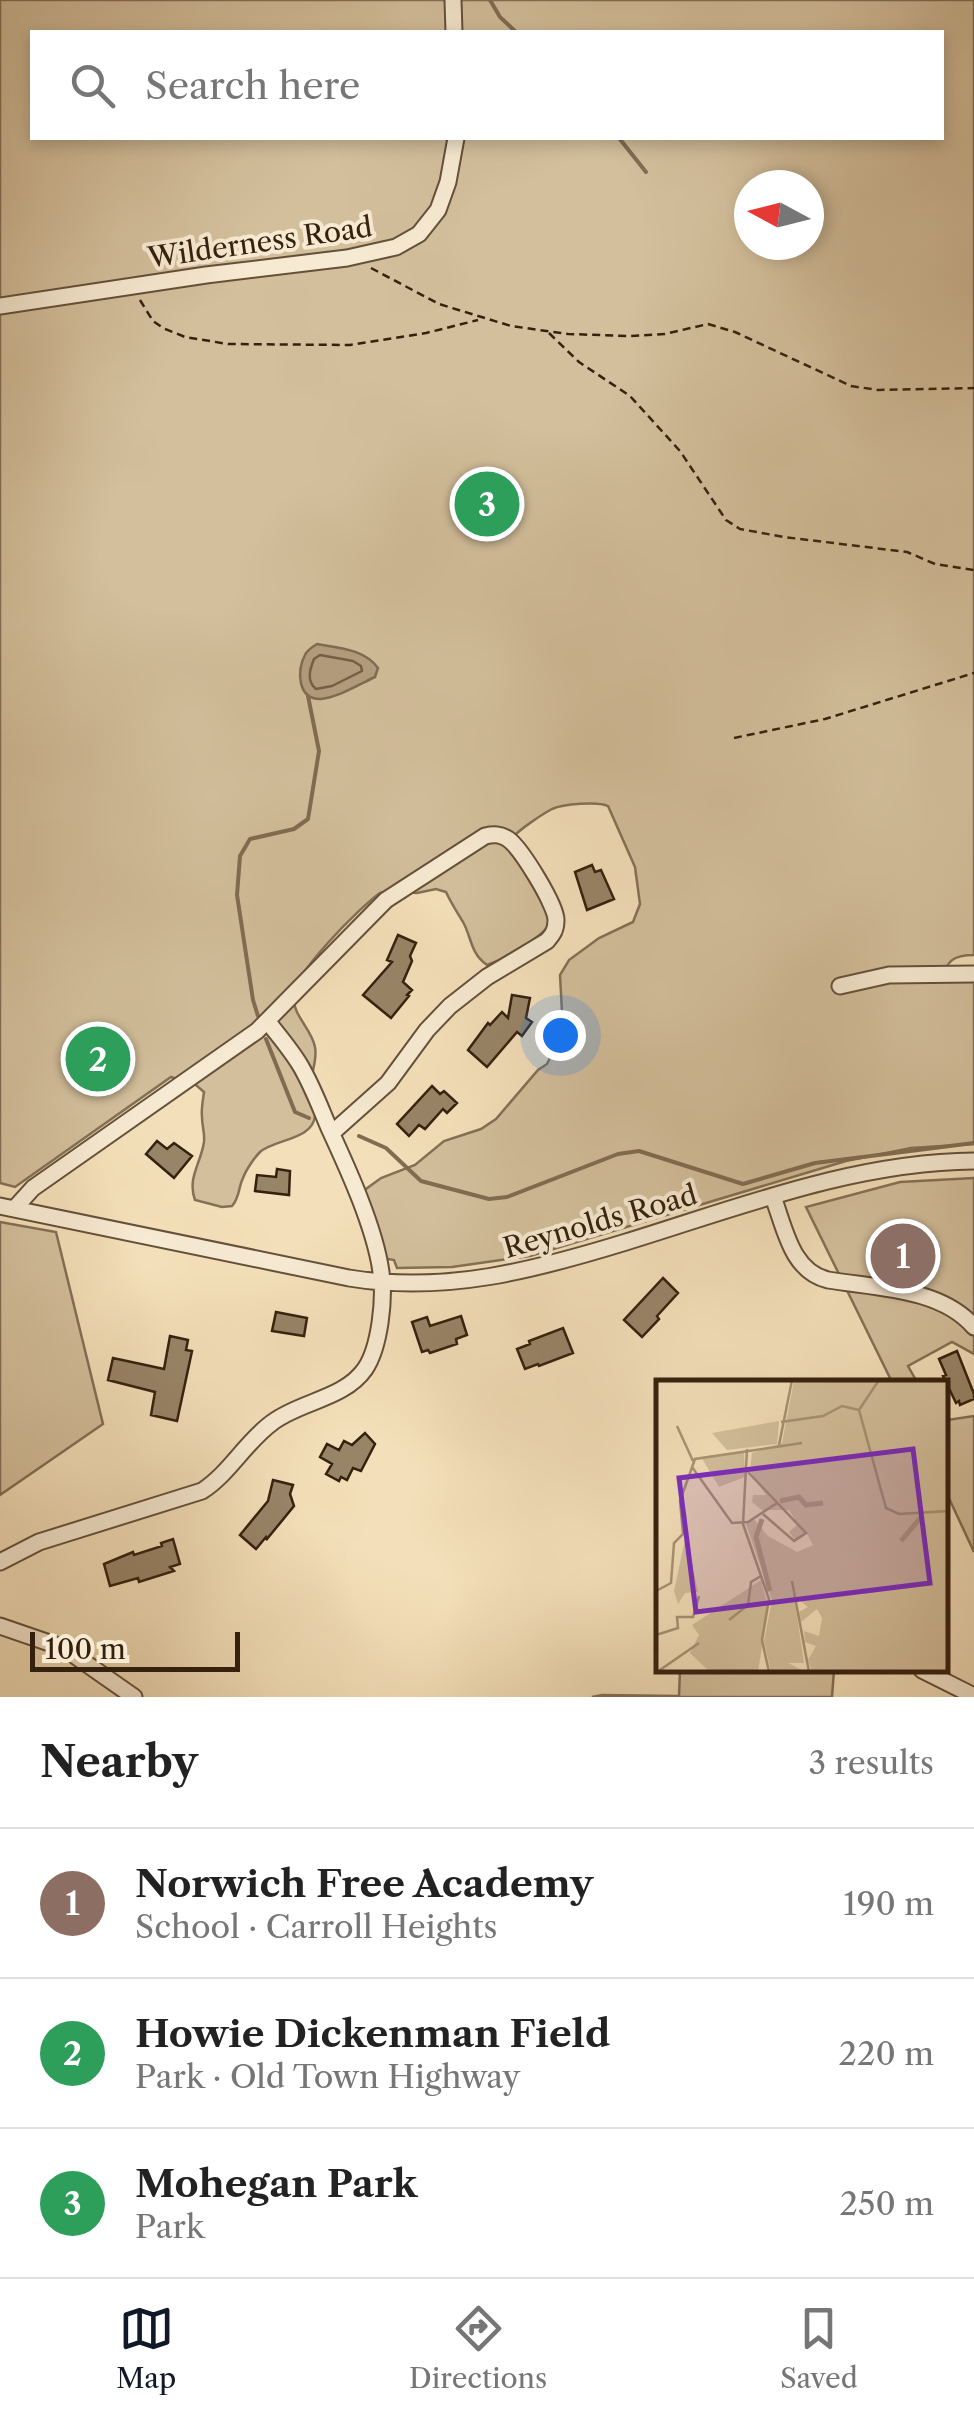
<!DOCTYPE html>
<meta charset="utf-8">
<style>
:root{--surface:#fff;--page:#f2f2f2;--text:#222;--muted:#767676;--line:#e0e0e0;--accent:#111827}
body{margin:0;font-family:"Libre Caslon Text",serif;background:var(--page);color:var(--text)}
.compass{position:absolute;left:734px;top:170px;width:90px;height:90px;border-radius:50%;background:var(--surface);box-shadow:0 5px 15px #0003;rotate:277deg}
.scale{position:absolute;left:30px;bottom:25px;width:210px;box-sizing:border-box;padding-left:10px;border:5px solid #36210f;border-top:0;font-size:28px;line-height:35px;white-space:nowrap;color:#36210f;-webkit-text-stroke:8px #f7ead2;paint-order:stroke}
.you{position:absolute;left:560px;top:1035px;width:35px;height:35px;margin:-25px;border:8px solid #fff;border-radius:50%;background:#1a73e8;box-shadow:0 0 0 15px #1a73e833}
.badge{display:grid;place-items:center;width:65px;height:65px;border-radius:50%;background:var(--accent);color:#fff;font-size:32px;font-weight:700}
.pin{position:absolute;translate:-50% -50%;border:5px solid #fff;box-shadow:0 2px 10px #0006}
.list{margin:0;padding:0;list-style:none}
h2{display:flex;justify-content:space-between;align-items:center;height:130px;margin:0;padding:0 40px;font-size:42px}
h2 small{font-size:32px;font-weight:400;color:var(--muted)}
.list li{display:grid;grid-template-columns:65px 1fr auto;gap:30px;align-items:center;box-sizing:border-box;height:150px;padding:0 40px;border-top:2px solid var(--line)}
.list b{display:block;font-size:38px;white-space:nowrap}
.list p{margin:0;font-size:32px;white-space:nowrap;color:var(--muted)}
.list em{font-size:32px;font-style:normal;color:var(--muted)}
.icon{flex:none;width:55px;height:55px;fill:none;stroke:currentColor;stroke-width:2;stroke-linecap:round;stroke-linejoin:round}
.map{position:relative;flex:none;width:974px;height:1697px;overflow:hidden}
.search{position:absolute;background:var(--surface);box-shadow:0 5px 15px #0003;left:30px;right:30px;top:30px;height:110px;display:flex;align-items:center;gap:25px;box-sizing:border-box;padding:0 35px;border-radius:0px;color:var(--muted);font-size:38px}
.sheet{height:580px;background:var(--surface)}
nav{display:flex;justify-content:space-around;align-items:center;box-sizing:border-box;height:140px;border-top:2px solid var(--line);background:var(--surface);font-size:28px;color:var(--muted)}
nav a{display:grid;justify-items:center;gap:5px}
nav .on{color:var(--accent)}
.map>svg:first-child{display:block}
.green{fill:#d3bf9c;stroke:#847056;stroke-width:2.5;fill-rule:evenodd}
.water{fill:#b39e7f;stroke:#816c52;stroke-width:2.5}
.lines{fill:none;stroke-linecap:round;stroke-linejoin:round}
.shore{stroke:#746047;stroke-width:2.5}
.stream{stroke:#816c52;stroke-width:4}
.building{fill:#988467;stroke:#36210f;stroke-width:2.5}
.street-casing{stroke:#65503a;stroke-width:19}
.path{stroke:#36210f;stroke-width:2.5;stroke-dasharray:8 5;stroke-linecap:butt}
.street{stroke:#f7ead2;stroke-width:15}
.labels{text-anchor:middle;stroke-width:8;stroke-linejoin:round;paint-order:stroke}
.street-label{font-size:28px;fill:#36210f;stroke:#f7ead2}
.inset-river{fill:none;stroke:#b39e7f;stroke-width:5}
.inset-road{fill:none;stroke:#a79375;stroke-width:2.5}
.view{fill:#7b2cbf;fill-opacity:0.15;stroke:#7b2cbf;stroke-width:5}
.inset-edge{fill:none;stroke:#36210f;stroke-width:5}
</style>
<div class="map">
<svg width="974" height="1697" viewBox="0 0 974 1697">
<rect width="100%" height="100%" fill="#f3dfb9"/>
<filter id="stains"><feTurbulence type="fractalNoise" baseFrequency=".002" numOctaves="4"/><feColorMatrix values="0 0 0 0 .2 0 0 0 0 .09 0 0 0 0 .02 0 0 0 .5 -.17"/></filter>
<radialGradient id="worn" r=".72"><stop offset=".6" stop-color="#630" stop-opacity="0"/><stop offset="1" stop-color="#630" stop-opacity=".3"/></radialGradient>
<path class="green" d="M0,0H974V955C952,955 948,961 940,980L974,981V1144L911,1148L846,1161L530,1256L452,1267L397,1268L394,1260L377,1257L366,1240L354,1204L366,1189L381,1178L415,1165L444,1141L481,1129L496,1119L538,1070L547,1064L563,1031L560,975L569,960L599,938L633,922L640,904L635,867L608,806C598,801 563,804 552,809C541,815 520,829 512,838L527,861L552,922C540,939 507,958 487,965C470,953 472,938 463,922C457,912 451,903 446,892L436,889L417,893L390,891L380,893C361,906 290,977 293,998C294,1016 312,1030 315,1047C318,1062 309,1078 309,1093C309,1100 315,1108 315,1115C314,1140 274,1139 260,1152C254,1158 246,1170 243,1178C238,1188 240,1197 232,1206L222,1207L195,1200C187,1178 201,1163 204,1142C205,1133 202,1126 202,1117C201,1109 203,1100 204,1092L196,1085L171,1077L15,1187L0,1183ZM32,32H942V138H32ZM749,185H809V245H749Z
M974,1178V1354L952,1342L908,1366L917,1382H892L806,1207L900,1182Z
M0,1222L56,1232L103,1424L0,1495Z
M974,1416V1552L947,1494V1420Z
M680,1670H834L832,1697H592L602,1695L679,1696Z"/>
<path class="water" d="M317,644C339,648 364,649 378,668L375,677C358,685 339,697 321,699C298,700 296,671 305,655C307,650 312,647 317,644Z"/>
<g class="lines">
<path class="shore" d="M320,655L353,661L361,666L362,671L332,686L316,689C306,681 310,669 314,659Z"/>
<path class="stream" d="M490,0L500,17L516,32
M619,138L646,172
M258,1016L253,1000L237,895L240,856L250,839L294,829L308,819L319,751L308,696
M266,1039L295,1112L309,1118
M359,1136L386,1148L421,1181L489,1199L507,1197L618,1154L639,1151L743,1184L815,1163L974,1143"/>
</g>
<path class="building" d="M592,865L595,872L601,870L614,899L587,910L575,872Z
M398,935L416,943L410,956L412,961L403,982L412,990L407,995L409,996L391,1018L363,995L392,962L387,960Z
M512,995L530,998L526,1018L532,1022L522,1036L517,1032L487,1067L468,1050L488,1023L490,1025L502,1012L508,1018Z
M432,1086L440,1094L444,1091L457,1103L447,1113L443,1109L425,1129L419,1125L409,1136L397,1124Z
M157,1141L167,1149L174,1143L192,1156L174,1178L146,1154Z
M277,1169L290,1171L289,1195L255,1191L257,1175L276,1177Z
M663,1278L678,1293L657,1316L659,1319L642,1337L624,1320Z
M276,1312L307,1318L304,1336L272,1331Z
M461,1316L467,1335L456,1339L457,1344L430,1353L428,1350L422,1352L412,1322L427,1317L430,1326Z
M563,1328L573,1353L539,1366L538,1364L525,1369L517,1349L530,1344L529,1341Z
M170,1336L188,1340L186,1350L192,1351L177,1421L151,1415L155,1392L108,1380L113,1358L164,1369Z
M957,1351L974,1394V1399L960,1405L959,1401L956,1403L943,1376L946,1375L939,1359Z
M365,1433L375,1444L361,1471L353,1468L347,1480L341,1477L339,1481L326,1474L332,1464L320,1457L327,1444L339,1450L344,1441L352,1445Z
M273,1480L293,1485L290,1494L294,1506L267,1539L266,1537L256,1549L240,1535L268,1501Z
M173,1539L180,1564L170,1567L174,1571L139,1582L138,1578L110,1586L104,1564L133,1552L134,1555L162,1546L161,1543Z"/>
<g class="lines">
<defs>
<path id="street" d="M453,0L454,32
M0,306L206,275L347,258L396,247L419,234L438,210L448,182L456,138
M840,986L889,975L974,974
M773,1197C785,1228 791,1271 828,1280C876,1288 941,1288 974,1327
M0,1206L349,1278C446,1294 535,1270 626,1242C740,1207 854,1162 974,1161
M14,1209L33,1188L257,1031L386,900L485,836C494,834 500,834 508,839C521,848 556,905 556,920C556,930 553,934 547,941L487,977L450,1006L427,1030L388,1083L332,1133
M0,1562L39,1542L202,1491C230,1473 246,1441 273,1422C301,1401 344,1399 365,1369C380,1347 385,1298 381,1272C375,1228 348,1169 329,1128C320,1107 312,1085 300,1065C291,1050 279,1036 268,1022
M0,1626L64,1648L134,1697
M922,1670L974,1696"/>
</defs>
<use href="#street" class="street-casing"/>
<path class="path" d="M371,268L439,304L511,326L568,334L629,336L665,334L708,324L735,332L851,386L878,390L974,388
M140,300L153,321L163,328L185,337L228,344L350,345L426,333L478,320
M549,333L579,362L630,396L680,451L726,520L740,529L784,537L907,552L935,564L974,570
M734,738L825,719L974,673"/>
<use href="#street" class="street"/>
</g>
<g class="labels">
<g class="street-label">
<text transform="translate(260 242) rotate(-8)" y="10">Wilderness Road</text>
<text transform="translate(600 1221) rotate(-16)" y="10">Reynolds Road</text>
</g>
</g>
<g transform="translate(656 1380)">
<rect width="292" height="292" fill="#f3dfb9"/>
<path d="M138,0H292V292H156L152,280L160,266L149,262L148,251L163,256L166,238L161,229L145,242L143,232L152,227L138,216L148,283H132L150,292H115L108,261L116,220L90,144L97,138L112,156L141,172L157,165L151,154L140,161L133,152L142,144L133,130H106L96,122L97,115H110L94,91L96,73L126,63ZM123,41L121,64L71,70L56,53ZM88,71L89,97L63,107L45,77ZM30,155L42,212L29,213L22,224L18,211ZM105,200L112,226L102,292L53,291L34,273L43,255L36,245Z" fill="#d3bf9c"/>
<path class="inset-river" d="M124,121L143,117L150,125L167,123M106,139L100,157L114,211M245,161L266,136"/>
<path class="inset-road" d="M223,0L203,30L230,128L243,134L293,131M125,42L167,36L186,26L203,30M21,46L37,81M123,65L136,0M91,69L87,144L113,219L106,260L113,292M36,87L76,143L92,142L121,123M92,92L150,153L138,161L107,134M136,201L153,292M0,211L15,203L18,163L27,154L24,121L39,79L146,63M73,240L92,225L95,202L105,196M0,255L22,248L21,237H37L43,216M1,292L43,263"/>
<path class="view" d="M257,69L274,203L40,232L23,98Z"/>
<rect width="292" height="292" class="inset-edge"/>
</g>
<rect width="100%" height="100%" filter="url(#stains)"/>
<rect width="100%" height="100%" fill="url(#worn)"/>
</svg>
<svg class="compass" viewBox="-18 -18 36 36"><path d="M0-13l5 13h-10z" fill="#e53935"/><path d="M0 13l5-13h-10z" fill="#767676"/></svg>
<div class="scale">100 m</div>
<div class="you"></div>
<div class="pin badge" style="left:903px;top:1256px;background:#8d6e63">1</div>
<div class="pin badge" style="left:98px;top:1059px;background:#2e9e5b">2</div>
<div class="pin badge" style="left:487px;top:504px;background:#2e9e5b">3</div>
<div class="search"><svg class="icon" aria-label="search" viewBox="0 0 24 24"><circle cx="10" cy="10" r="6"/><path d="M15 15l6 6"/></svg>Search here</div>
</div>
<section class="sheet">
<h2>Nearby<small>3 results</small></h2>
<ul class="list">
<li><span class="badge" style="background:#8d6e63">1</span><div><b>Norwich Free Academy</b><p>School · Carroll Heights</p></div><em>190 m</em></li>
<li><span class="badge" style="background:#2e9e5b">2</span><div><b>Howie Dickenman Field</b><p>Park · Old Town Highway</p></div><em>220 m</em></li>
<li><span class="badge" style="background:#2e9e5b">3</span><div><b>Mohegan Park</b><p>Park</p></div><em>250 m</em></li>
</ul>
</section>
<nav>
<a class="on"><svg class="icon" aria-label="map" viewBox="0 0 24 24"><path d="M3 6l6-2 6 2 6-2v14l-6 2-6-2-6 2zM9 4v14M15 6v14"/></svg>Map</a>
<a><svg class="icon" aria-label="directions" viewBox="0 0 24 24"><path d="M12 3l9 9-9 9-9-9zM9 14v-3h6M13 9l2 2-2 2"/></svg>Directions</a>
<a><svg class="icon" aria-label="saved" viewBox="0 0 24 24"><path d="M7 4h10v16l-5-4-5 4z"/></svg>Saved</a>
</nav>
